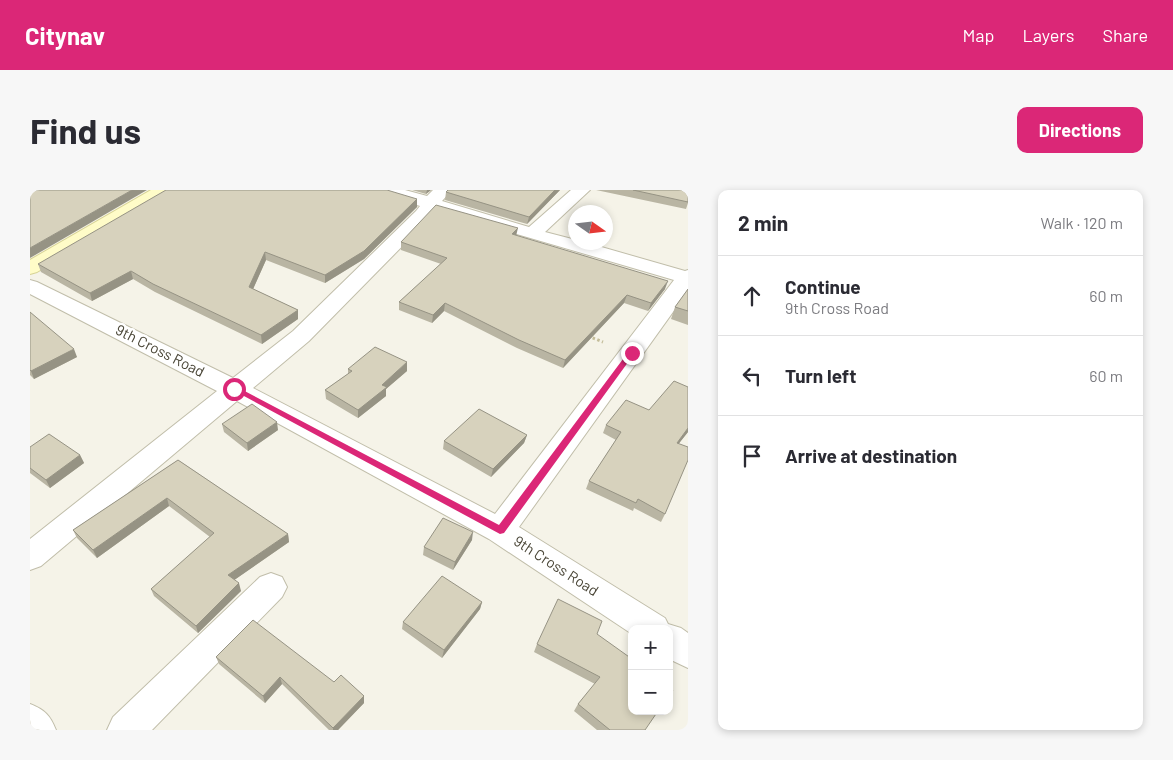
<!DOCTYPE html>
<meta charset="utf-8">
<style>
:root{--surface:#fff;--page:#f7f7f7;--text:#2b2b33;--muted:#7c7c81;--line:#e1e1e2;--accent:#db2777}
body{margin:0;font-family:Barlow,sans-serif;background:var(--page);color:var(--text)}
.controls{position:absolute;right:15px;bottom:15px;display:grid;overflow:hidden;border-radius:10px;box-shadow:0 2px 8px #0003}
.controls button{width:45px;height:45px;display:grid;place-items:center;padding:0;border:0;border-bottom:1px solid var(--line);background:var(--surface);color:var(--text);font:25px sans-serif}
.compass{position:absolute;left:538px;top:15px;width:45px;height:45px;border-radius:50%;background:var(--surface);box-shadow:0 2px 8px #0003;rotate:104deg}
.stop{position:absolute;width:15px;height:15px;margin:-11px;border:4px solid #db2777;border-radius:50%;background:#fff}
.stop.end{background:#db2777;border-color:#fff;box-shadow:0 1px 5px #0008}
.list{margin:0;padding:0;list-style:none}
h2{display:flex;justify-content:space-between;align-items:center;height:65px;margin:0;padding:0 20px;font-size:21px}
h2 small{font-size:16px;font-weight:400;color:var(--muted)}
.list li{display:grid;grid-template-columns:32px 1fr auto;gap:15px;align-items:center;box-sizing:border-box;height:80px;padding:0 20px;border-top:1px solid var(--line)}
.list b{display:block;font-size:19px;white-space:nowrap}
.list p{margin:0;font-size:16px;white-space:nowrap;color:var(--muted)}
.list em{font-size:16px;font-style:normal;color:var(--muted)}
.icon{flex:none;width:28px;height:28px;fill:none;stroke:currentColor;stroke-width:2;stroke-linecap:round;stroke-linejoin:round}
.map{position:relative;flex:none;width:658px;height:540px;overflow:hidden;border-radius:10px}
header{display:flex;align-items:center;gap:30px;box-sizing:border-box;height:70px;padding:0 25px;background:var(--accent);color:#fff}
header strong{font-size:24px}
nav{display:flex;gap:28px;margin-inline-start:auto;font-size:18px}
.intro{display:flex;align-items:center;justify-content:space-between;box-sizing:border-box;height:120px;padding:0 30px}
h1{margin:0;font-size:35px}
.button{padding:12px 22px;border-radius:10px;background:var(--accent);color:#fff;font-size:18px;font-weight:700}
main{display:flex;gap:30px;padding:0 30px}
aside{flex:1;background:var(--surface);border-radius:10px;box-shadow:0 2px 8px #0003}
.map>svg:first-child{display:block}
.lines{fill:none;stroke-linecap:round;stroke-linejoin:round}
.street-casing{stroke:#c1beaa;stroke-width:2}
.secondary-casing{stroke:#d7d395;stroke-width:2}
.path{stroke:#c4bd9a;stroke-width:3;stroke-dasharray:2.5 2.5;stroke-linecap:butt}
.street{fill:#fff;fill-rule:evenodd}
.secondary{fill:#fffcc8;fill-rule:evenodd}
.wall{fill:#b9b5a3}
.shaded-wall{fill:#969384}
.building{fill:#d7d2bd;stroke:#969384}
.route{fill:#db2777}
.labels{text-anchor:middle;stroke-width:5;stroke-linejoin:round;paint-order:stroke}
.street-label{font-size:15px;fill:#494536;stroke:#fff}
</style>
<header>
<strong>Citynav</strong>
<nav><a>Map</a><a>Layers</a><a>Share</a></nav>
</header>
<div class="intro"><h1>Find us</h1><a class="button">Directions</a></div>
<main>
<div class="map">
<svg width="658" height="540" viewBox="0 0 658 540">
<rect width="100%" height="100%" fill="#f5f3e8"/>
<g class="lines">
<defs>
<path id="street" d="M348,0H375L397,6L403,0H422L412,11L499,37L541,0H560L515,42L546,50V52H554L655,81L658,80V101L489,337L635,428L638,434L651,438L658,443V478L639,469V439H602V444L459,349L207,211L11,376L0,380V349L187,201L0,104V90L7,92L203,188L263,141L386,21L390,16L351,4ZM405,20L644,90L465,324L223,198L279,151L400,28Z
M241,383L252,387L257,397L252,407L122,540H77L83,527L230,387Z
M0,514C15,520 20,525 26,540H0Z"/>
<path id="secondary" d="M121,0H143L140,4L7,82L0,84V70Z"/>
</defs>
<use href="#street" class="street-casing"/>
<use href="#secondary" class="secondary-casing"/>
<path class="path" d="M558,146L573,152"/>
<use href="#street" class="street"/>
<use href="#secondary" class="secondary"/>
</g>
<path class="wall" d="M382,0H401L396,4Z
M418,0H530L497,34L415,10L416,2Z
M566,0H658V13L656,19Z
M387,9V17L334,69L295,93L236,70L223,99L268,120V129L232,154L125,102L103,89L62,111L11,82L8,74Z
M486,45L635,99L618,121L594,113L533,178L487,158L414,121L402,133L369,120V112L411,74L371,60V52Z
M658,99V135L641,129L645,117Z
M0,122L47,167L4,189L0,185Z
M318,179L377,181L356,199V206L328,228L296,209L295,200L318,184Z
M658,197V242L649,253L635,324L631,332L604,318L603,321L556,299L559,291L586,250L573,243L576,235L619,220Z
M192,234L248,240L218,261L194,242Z
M497,245L494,253L461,287L413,259L414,251Z
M0,257L50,265L54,273L20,298L0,283Z
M148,270L258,344L259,352L204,390L211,401L168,443L124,406L121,399L180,347L139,316L67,368L47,348L43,340Z
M442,350L423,380L393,365L394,357Z
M452,412L450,419L412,468L372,439L373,432Z
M567,444L615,540H567L544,521L548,514L565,494L504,462L507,454Z
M186,467L304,492L334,506V513L308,540H299L252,494L235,513L189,474Z"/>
<path class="shaded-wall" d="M102,0H117L0,68V58Z
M397,0H401L396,4Z
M525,0H530L497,34L499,27Z
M387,9V17L334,69L295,93V85Z
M488,38L486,46L482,44Z
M235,62L236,70L220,106L219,97Z
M101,81L103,89L62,111L60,103Z
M638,91L635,99L618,121L621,113Z
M597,105L594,113L533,178L535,170Z
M415,113L414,121L402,133L403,125Z
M268,120V129L232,154L231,145Z
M44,159L47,167L4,189L1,181Z
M377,172V181L356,199V206L328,228V220L352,195Z
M247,232L248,240L218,261L217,253Z
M658,238V242L643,261L647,253Z
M497,245L494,253L461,287L463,279Z
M50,265L54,273L20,298L16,290Z
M137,308L139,316L67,368L63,360Z
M443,342L442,350L423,380L425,372Z
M258,344L259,352L200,393L198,385Z
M209,393L211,401L168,443L166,436Z
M452,412L450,419L412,468L414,460Z
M250,487L252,494L235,513L233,506Z
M334,506V513L308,540H303V538Z"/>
<path class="building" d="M8,0H102L0,58V2Z
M136,0H357L387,9L334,61L295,85L235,62L219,97L268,120L231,145L123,94L101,81L60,103L8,74Z
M418,0H525L499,27L416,2Z
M603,0H658V12Z
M406,15L488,38L482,44L638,91L621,113L597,105L535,170L489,150L415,113L403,125L369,112L417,68L371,52Z
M658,99V121L645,117Z
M0,122L44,159L1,181L0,180Z
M345,157L377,172L352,195L357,197L328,220L295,200L322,181L318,179Z
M644,191L658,197V238L647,253L658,257V270L635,324L608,309L606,313L559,291L591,242L576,235L596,210L619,220Z
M222,214L247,232L217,253L192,234Z
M449,219L497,245L463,279L414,251Z
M19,244L50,265L16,290L0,278V257Z
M148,270L258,344L198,385L209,393L166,436L121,399L184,343L137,308L63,360L43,340Z
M413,328L443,342L425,372L394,357Z
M412,386L452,412L414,460L373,432Z
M528,409L572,431L567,444L602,469V521H628L615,540H580L548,514L570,487L507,454Z
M223,430L304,492L311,485L334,506L303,538L250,487L233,506L186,467Z
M639,497L643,500L639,505Z"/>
<path class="route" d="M602,160L604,161V164L474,343L470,344L201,199L207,197L469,335L599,161Z"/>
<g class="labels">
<g class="street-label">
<text transform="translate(130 161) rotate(27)" y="5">9th Cross Road</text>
<text transform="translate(526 376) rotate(33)" y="5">9th Cross Road</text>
</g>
</g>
</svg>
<div class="controls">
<button>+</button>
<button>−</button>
</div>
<svg class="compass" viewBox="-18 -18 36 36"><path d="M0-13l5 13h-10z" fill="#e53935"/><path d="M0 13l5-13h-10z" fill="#7c7c81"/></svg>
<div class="stop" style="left:204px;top:199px"></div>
<div class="stop end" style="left:602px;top:163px"></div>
</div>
<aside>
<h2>2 min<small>Walk · 120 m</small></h2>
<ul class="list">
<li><svg class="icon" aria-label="ahead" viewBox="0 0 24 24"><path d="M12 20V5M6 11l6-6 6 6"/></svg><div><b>Continue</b><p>9th Cross Road</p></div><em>60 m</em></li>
<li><svg class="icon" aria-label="left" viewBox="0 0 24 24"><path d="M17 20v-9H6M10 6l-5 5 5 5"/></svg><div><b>Turn left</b></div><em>60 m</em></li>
<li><svg class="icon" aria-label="arrive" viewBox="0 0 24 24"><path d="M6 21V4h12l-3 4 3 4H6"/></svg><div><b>Arrive at destination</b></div></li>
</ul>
</aside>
</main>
